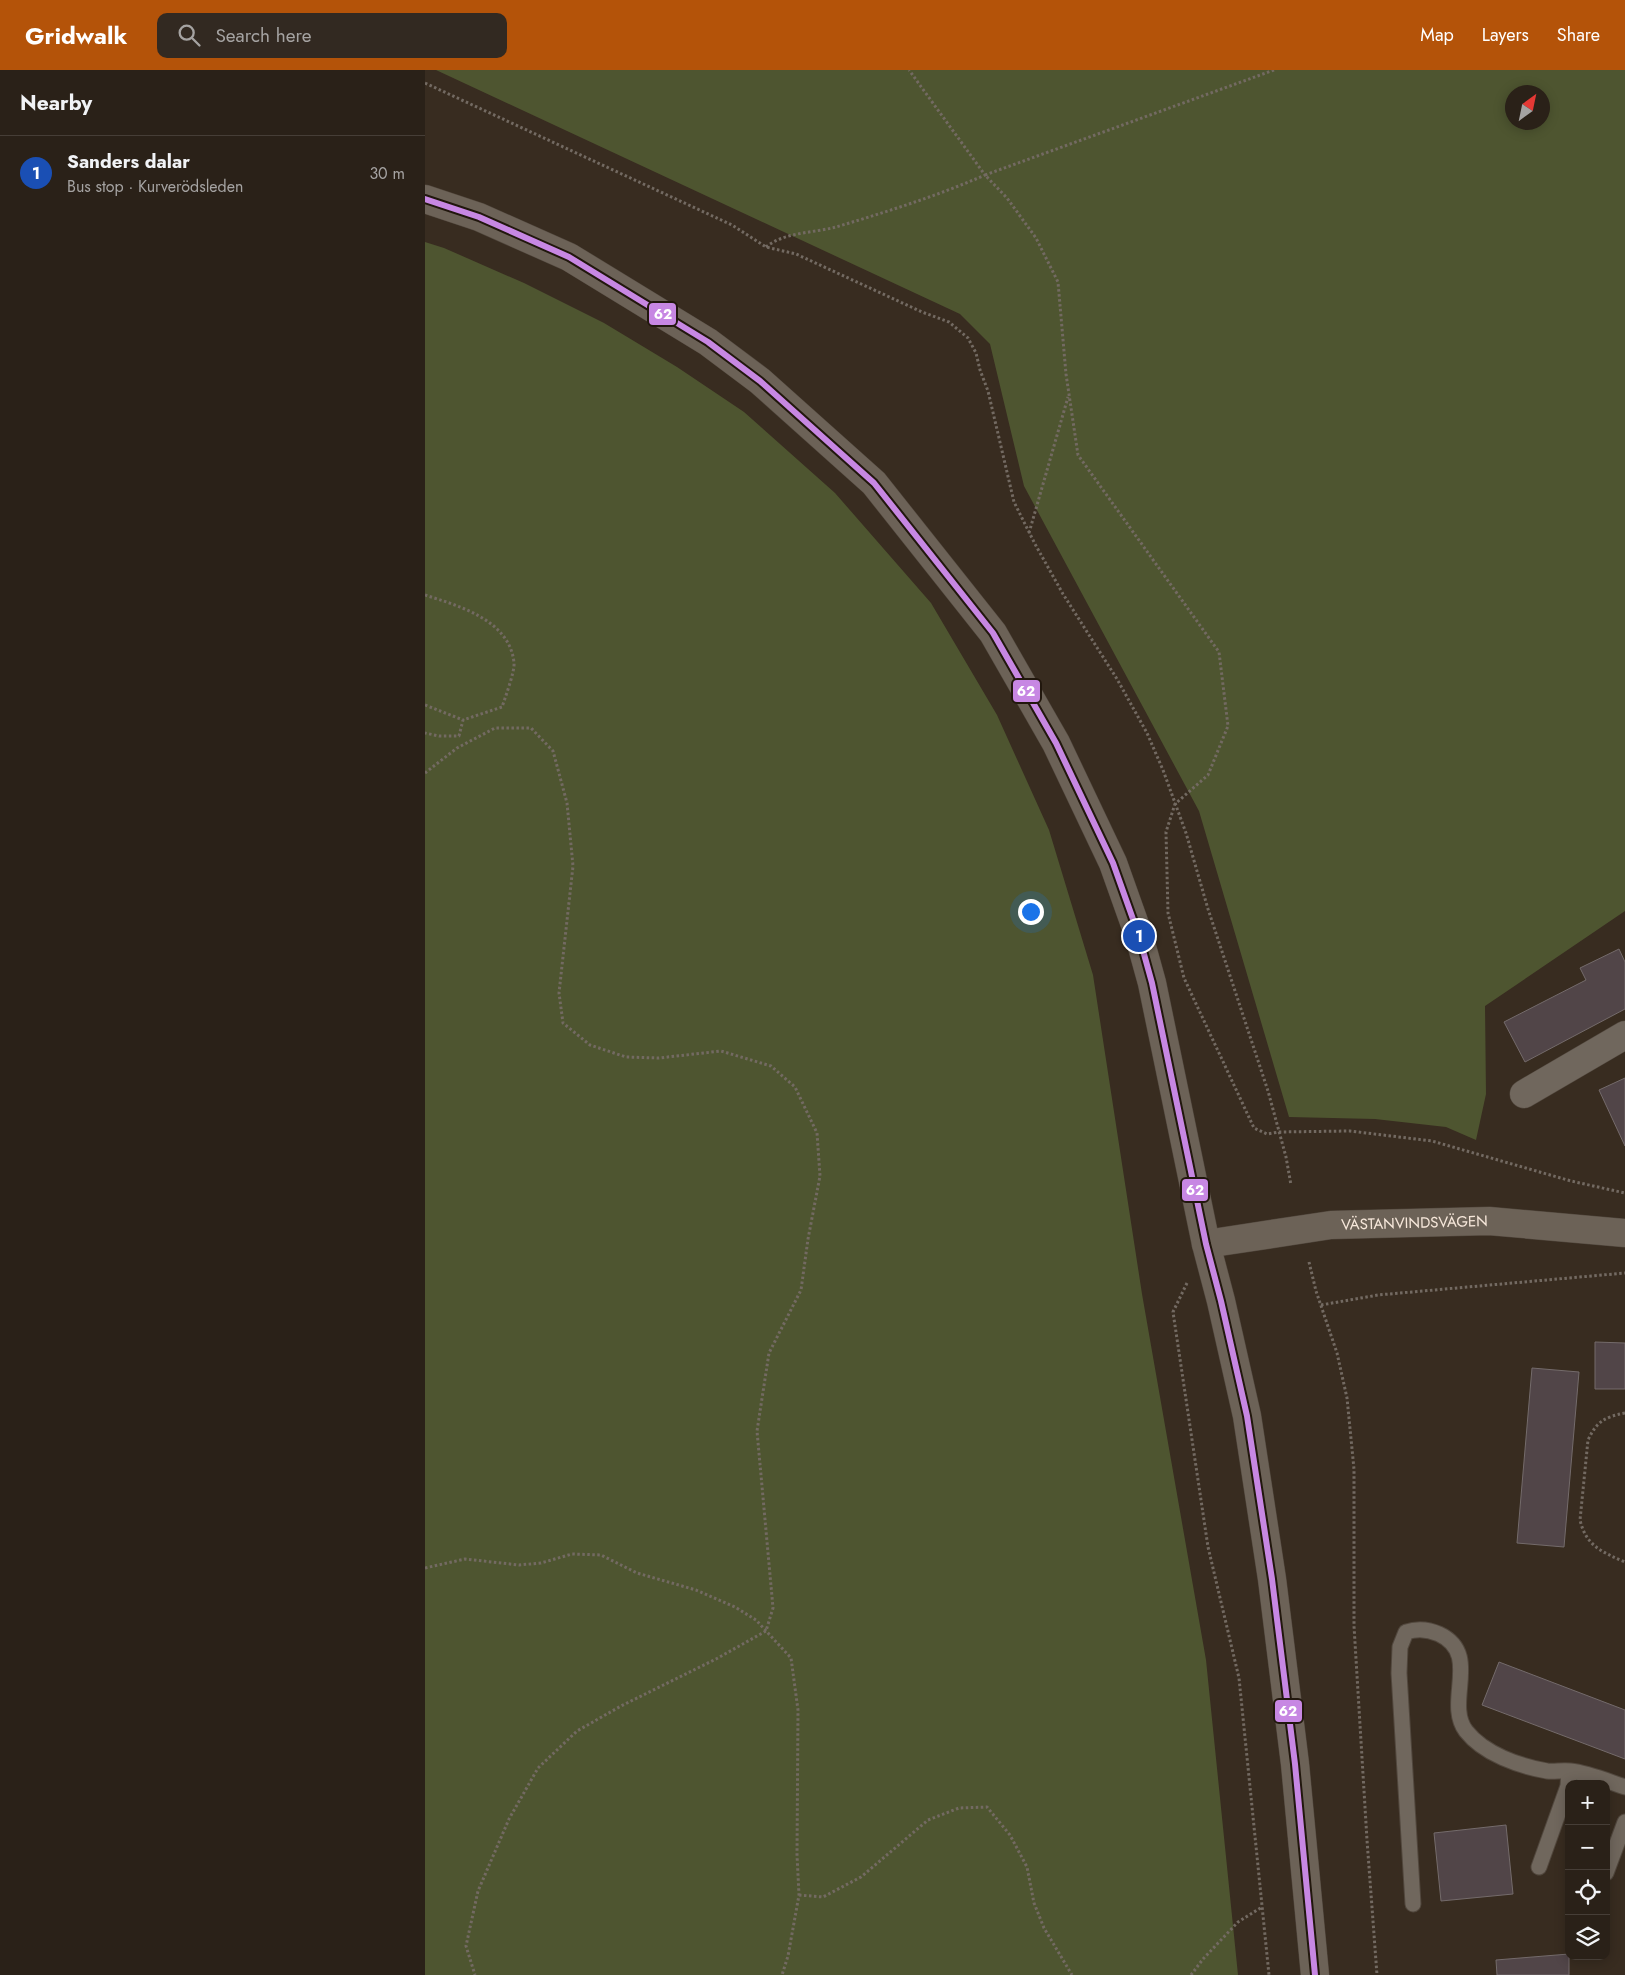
<!DOCTYPE html>
<meta charset="utf-8">
<style>
:root{--surface:#2a2118;--page:#322921;--text:#f1f3f6;--muted:#a5a3a2;--line:#463e37;--accent:#b45309}
body{margin:0;font-family:Jost,sans-serif;background:var(--page);color:var(--text)}
.controls{position:absolute;right:15px;bottom:15px;display:grid;overflow:hidden;border-radius:10px;box-shadow:0 2px 12px #0003}
.controls button{width:45px;height:45px;display:grid;place-items:center;padding:0;border:0;border-bottom:1px solid var(--line);background:var(--surface);color:var(--text);font:25px sans-serif}
.compass{position:absolute;left:1080px;top:15px;width:45px;height:45px;border-radius:50%;background:var(--surface);box-shadow:0 2px 12px #0003;rotate:33deg}
.you{position:absolute;left:605px;top:841px;width:18px;height:18px;margin:-12px;border:4px solid #fff;border-radius:50%;background:#1a73e8;box-shadow:0 0 0 8px #1a73e833}
.badge{display:grid;place-items:center;width:32px;height:32px;border-radius:50%;background:var(--accent);color:#fff;font-size:16px;font-weight:700}
.pin{position:absolute;translate:-50% -50%;border:2px solid #fff;box-shadow:0 1px 5px #0006}
.list{margin:0;padding:0;list-style:none}
h2{display:flex;justify-content:space-between;align-items:center;height:65px;margin:0;padding:0 20px;font-size:21px}
h2 small{font-size:16px;font-weight:400;color:var(--muted)}
.list li{display:grid;grid-template-columns:32px 1fr auto;gap:15px;align-items:center;box-sizing:border-box;height:75px;padding:0 20px;border-top:1px solid var(--line)}
.list b{display:block;font-size:19px;white-space:nowrap}
.list p{margin:0;font-size:16px;white-space:nowrap;color:var(--muted)}
.list em{font-size:16px;font-style:normal;color:var(--muted)}
.icon{flex:none;width:28px;height:28px;fill:none;stroke:currentColor;stroke-width:2;stroke-linecap:round;stroke-linejoin:round}
.map{position:relative;flex:none;width:1200px;height:1905px;overflow:hidden}
header{display:flex;align-items:center;gap:30px;box-sizing:border-box;height:70px;padding:0 25px;background:var(--accent);color:#fff}
header strong{font-size:24px}
nav{display:flex;gap:28px;margin-inline-start:auto;font-size:18px}
.search{width:350px;height:45px;background:var(--page);display:flex;align-items:center;gap:12px;box-sizing:border-box;padding:0 18px;border-radius:10px;color:var(--muted);font-size:19px}
main{display:flex}
aside{flex:1;background:var(--surface)}
.map>svg:first-child{display:block}
.green{fill:#4e5530;fill-rule:evenodd}
.building{fill:#514548;stroke:#746b6b}
.lines{fill:none;stroke-linecap:round;stroke-linejoin:round}
.lane-casing{stroke:#51473d;stroke-width:17}
.street-casing{stroke:#51473d;stroke-width:29}
.secondary-casing{stroke:#51473d;stroke-width:29}
.path{stroke:#736a62;stroke-width:3;stroke-dasharray:2.5 2.5;stroke-linecap:butt}
.lane{stroke:#70675d;stroke-width:15}
.street{stroke:#70675d;stroke-width:28}
.secondary{stroke:#6c6257;stroke-width:28}
.bus-1-casing{stroke:#21170d;stroke-width:10}
.bus-1{stroke:#c787e3;stroke-width:6}
.labels{text-anchor:middle;stroke-width:4.5;stroke-linejoin:round;paint-order:stroke}
.street-label{font-size:15px;fill:#f6e7da;stroke:#21170d}
.line-badge{stroke:#21170d;stroke-width:2}
.badge-label{font-size:14px;text-anchor:middle;font-weight:bold;fill:#fff}
</style>
<header>
<strong>Gridwalk</strong>
<div class="search"><svg class="icon" aria-label="search" viewBox="0 0 24 24"><circle cx="10" cy="10" r="6"/><path d="M15 15l6 6"/></svg>Search here</div>
<nav><a>Map</a><a>Layers</a><a>Share</a></nav>
</header>
<main>
<aside>
<h2>Nearby<small></small></h2>
<ul class="list">
<li><span class="badge" style="background:#1a4fb4">1</span><div><b>Sanders dalar</b><p>Bus stop · Kurverödsleden</p></div><em>30 m</em></li>
</ul>
</aside>
<div class="map">
<svg width="1200" height="1905" viewBox="0 0 1200 1905">
<rect width="100%" height="100%" fill="#382c20"/>
<path class="green" d="M11,0H1200V841L1060,936L1061,1024L1051,1070L1021,1057L950,1049L864,1047L774,741L599,416L565,274L535,244ZM1118,22V52H1088V22Z
M0,172L19,178L99,213L179,253L252,297L319,342L410,423L506,533L572,645L624,760L668,905L717,1224L781,1590L813,1905H0Z"/>
<path class="building" d="M1194,879L1200,892V939L1100,992L1079,952L1161,910L1155,898Z
M1200,1008V1076L1174,1020Z
M1170,1272L1200,1273V1319H1170Z
M1107,1298L1154,1302L1139,1477L1092,1473Z
M1074,1592L1200,1640V1689L1057,1635Z
M1081,1755L1088,1824L1016,1831L1009,1763Z
M1144,1884V1905H1072L1071,1890Z"/>
<g class="lines">
<defs>
<path id="lane" d="M1114,1797L1143,1716L1144,1701
M1181,1803L1200,1752
M988,1834L974,1603L975,1577L981,1562C993,1558 1003,1559 1014,1564C1057,1584 1019,1632 1041,1661C1059,1684 1094,1696 1122,1701C1129,1702 1137,1700 1145,1701C1164,1703 1182,1711 1200,1717"/>
<path id="street" d="M1099,1024L1200,965"/>
<g id="secondary">
<path d="M0,129L54,147L144,187L283,272L335,311L449,413L568,563L631,673L688,793L714,866L727,913L781,1174L796,1231L822,1346L847,1509L870,1694L890,1905"/>
<path id="s1" d="M781,1174L906,1155L1064,1151L1200,1163"/>
</g>
</defs>
<use href="#lane" class="lane-casing"/>
<use href="#street" class="street-casing"/>
<use href="#secondary" class="secondary-casing"/>
<path class="path" d="M849,0L560,105L582,128L611,168L633,212L641,304L653,385L794,582L803,656L783,705L750,734L741,762L743,843L759,908L829,1058L842,1064L854,1062L925,1061L1007,1071L1146,1111L1200,1123
M0,13L307,155L341,177L371,184L497,242L524,252L543,268L551,283L555,300L563,321L589,432L610,474L638,524L692,609L722,663L738,700L761,763L783,839L843,1021L861,1087L866,1115
M341,177C359,162 389,163 411,157C461,142 512,126 560,105L484,0
M604,463L643,327
M0,525C34,536 85,550 89,593C90,601 80,628 77,637L38,650
M0,635L38,650L34,666H14L0,663
M0,703L32,678L70,658H106L128,681L142,733L148,796L134,923L138,953L165,975L201,987L234,988L296,981L346,996L370,1017L392,1063L395,1106L383,1169L376,1220L344,1283L332,1361L348,1538L341,1561L291,1589L196,1636L152,1661L113,1698L84,1749L53,1821L41,1876L50,1905
M884,1192L891,1221L912,1283L922,1328L929,1399V1556L942,1770L952,1905
M762,1213L748,1242L783,1477L814,1608L844,1905
M896,1235L953,1225L1200,1203
M1200,1343C1180,1347 1172,1351 1163,1370L1155,1450C1161,1476 1177,1482 1200,1492
M0,1498L40,1489L94,1495L116,1493L147,1484L176,1485L212,1503L271,1520L310,1537L331,1550L366,1588L373,1640L372,1785L374,1825L363,1886L357,1905
M374,1825L398,1827L436,1807L503,1750L534,1738L562,1737L585,1765L602,1797L609,1833L619,1858L647,1905
M766,1905L778,1889L813,1852L837,1837"/>
<use href="#lane" class="lane"/>
<use href="#street" class="street"/>
<use href="#secondary" class="secondary"/>
<defs>
<path id="bus-1" d="M0,129L54,147L144,187L283,272L335,311L449,413L568,563L631,673L688,793L714,866L727,913L781,1174L796,1231L822,1346L847,1509L870,1694L890,1905"/>
</defs>
<use href="#bus-1" class="bus-1-casing"/>
<use href="#bus-1" class="bus-1"/>
</g>
<g class="labels">
<g class="street-label">
<text dy="5" stroke="none"><textPath href="#s1" startOffset="210">VÄSTANVINDSVÄGEN</textPath></text>
</g>
</g>
<g class="line-badge">
<rect x="223" y="232" width="29" height="24" rx="5" fill="#c787e3"/>
<rect x="587" y="609" width="29" height="24" rx="5" fill="#c787e3"/>
<rect x="756" y="1108" width="28" height="24" rx="5" fill="#c787e3"/>
<rect x="849" y="1629" width="29" height="24" rx="5" fill="#c787e3"/>
</g>
<g class="badge-label">
<text x="238" y="249">62</text>
<text x="601" y="626">62</text>
<text x="770" y="1125">62</text>
<text x="863" y="1646">62</text>
</g>
</svg>
<div class="controls">
<button>+</button>
<button>−</button>
<button><svg class="icon" aria-label="locate" viewBox="0 0 24 24"><circle cx="12" cy="12" r="6"/><path d="M12 2v4M12 18v4M2 12h4M18 12h4"/></svg></button>
<button><svg class="icon" aria-label="layers" viewBox="0 0 24 24"><path d="M12 4l9 5-9 5-9-5zM3 14l9 5 9-5"/></svg></button>
</div>
<svg class="compass" viewBox="-18 -18 36 36"><path d="M0-13l5 13h-10z" fill="#e53935"/><path d="M0 13l5-13h-10z" fill="#a5a3a2"/></svg>
<div class="you"></div>
<div class="pin badge" style="left:714px;top:866px;background:#1a4fb4">1</div>
</div>
</main>
